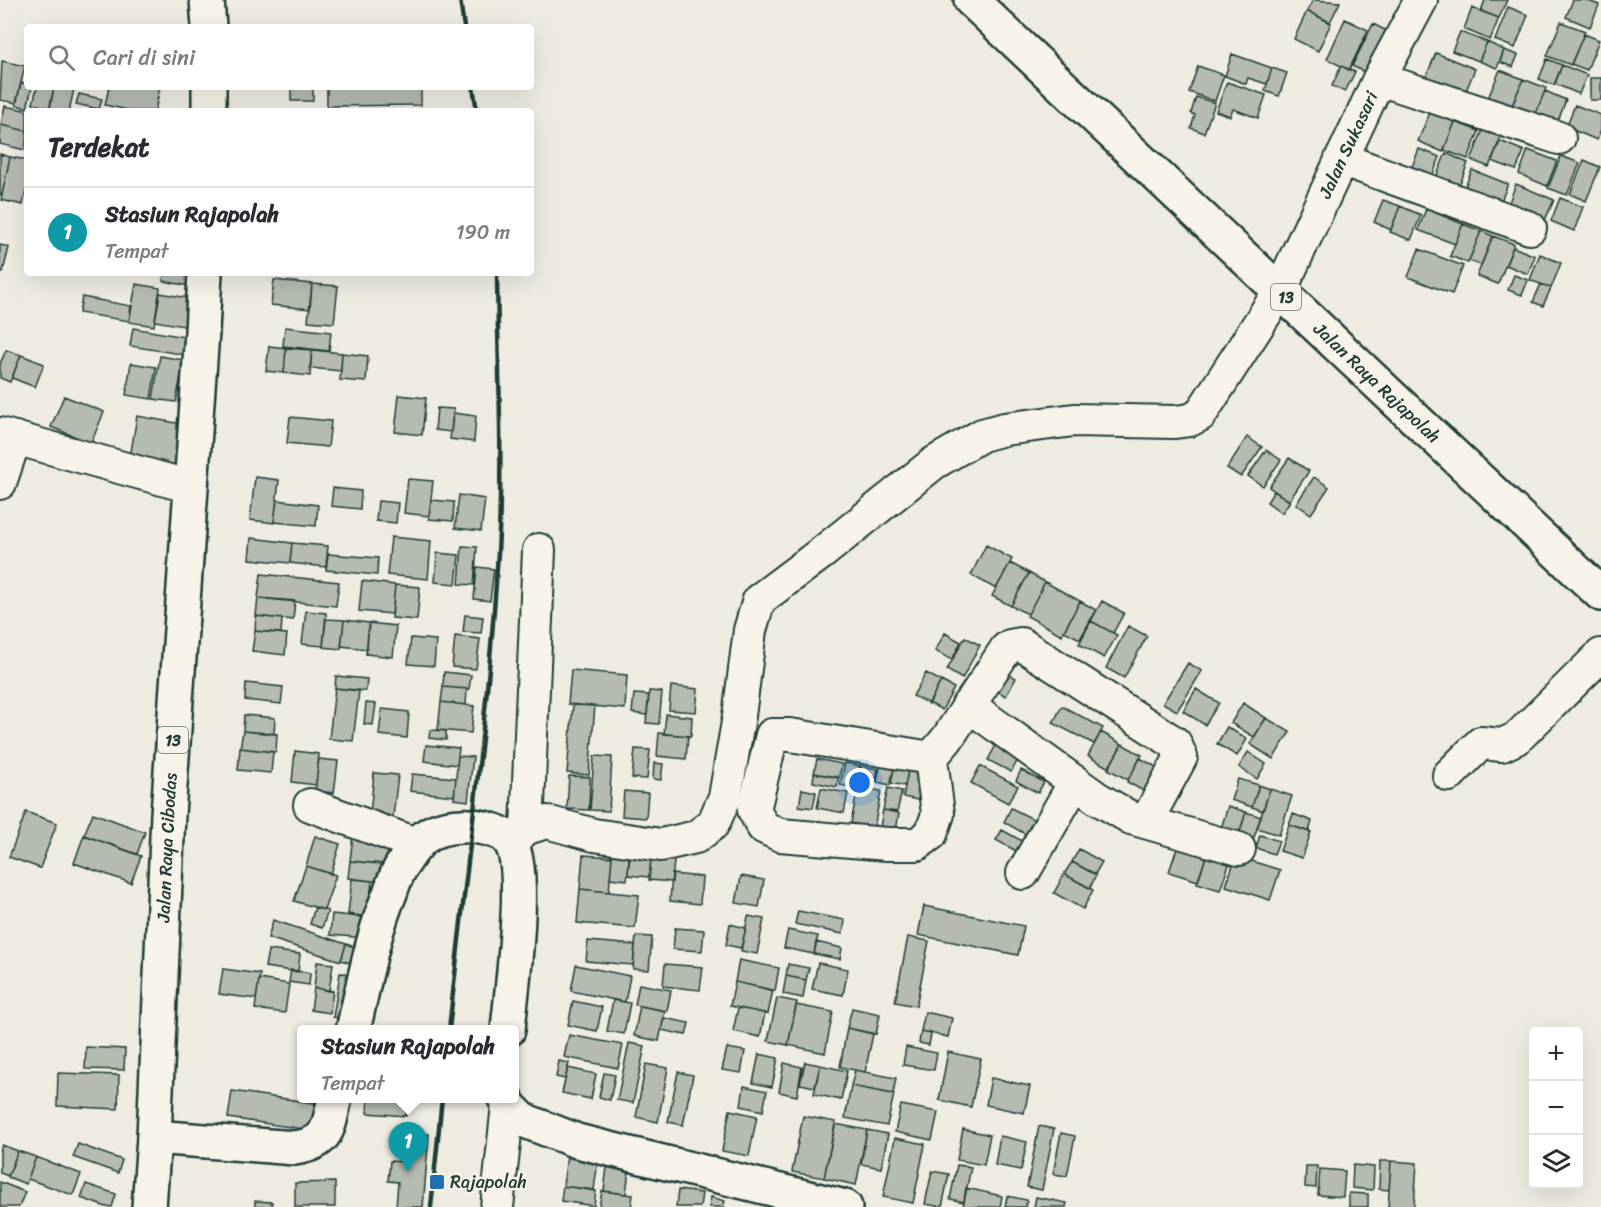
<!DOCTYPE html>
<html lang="id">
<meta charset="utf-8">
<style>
:root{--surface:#fff;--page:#f7f7f7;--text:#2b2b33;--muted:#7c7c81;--line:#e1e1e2;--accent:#111827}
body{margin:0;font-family:Sriracha,sans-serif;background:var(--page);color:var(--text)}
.controls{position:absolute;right:18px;bottom:18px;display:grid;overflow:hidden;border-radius:6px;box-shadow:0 6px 24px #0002}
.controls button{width:54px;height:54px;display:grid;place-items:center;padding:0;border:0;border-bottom:2px solid var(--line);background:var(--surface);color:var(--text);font:30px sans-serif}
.you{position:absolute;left:860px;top:783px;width:21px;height:21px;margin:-15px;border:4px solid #fff;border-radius:50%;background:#1a73e8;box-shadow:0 0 0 9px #1a73e833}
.badge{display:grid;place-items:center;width:39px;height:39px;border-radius:50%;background:var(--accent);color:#fff;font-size:20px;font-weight:700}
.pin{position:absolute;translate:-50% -50px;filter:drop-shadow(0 2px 3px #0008)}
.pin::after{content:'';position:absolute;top:32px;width:21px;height:18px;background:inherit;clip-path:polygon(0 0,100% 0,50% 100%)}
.popup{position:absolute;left:297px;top:1025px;width:222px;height:78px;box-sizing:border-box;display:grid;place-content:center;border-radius:6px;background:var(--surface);filter:drop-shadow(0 2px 4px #0005);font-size:20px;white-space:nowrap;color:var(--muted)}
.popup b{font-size:22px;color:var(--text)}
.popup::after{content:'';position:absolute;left:50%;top:100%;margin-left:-12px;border:12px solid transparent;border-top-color:var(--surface)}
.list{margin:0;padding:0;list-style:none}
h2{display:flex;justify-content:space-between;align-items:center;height:78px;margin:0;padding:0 24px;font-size:26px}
h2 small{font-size:20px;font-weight:400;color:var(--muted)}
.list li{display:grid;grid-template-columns:39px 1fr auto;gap:18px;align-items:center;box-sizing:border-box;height:90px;padding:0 24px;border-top:2px solid var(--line)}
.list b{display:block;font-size:22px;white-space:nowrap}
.list p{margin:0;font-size:20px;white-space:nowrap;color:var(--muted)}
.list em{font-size:20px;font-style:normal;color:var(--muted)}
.icon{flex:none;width:33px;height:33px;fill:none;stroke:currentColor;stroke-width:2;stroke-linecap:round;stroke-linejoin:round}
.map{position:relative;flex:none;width:1601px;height:1207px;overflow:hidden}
.search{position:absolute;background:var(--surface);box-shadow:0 6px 24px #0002;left:24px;top:24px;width:510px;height:66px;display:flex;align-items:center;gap:15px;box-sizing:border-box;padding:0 21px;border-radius:6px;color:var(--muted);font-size:22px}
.panel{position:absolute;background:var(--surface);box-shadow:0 6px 24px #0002;left:24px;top:108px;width:510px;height:168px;border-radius:6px}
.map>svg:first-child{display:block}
.building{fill:#b5bbb0;stroke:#1f3d34;stroke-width:1.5}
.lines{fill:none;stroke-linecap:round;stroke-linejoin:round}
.minor-casing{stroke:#1f3d34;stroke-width:36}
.major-casing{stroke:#1f3d34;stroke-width:38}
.highway-casing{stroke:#1f3d34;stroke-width:38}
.minor{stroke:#f7f3e8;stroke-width:32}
.major{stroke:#f7f3e8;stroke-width:33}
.highway{stroke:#f7f3e8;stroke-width:33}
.rail{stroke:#1f3d34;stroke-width:4.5}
.poi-dot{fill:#1f6fb2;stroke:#f7f3e8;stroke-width:2}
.labels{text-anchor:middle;stroke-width:4.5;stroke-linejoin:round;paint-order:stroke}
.shield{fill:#f7f3e8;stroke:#60746a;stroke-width:1.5}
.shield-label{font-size:16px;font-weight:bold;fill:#1f3d34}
.street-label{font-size:18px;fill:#1f3d34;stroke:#f7f3e8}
.poi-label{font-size:18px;fill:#1f3d34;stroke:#f7f3e8;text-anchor:start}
</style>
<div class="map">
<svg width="1601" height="1207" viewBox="0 0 1601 1207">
<rect width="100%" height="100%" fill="#eeece1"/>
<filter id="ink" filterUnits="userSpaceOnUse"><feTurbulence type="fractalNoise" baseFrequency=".0167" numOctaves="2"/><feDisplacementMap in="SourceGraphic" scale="12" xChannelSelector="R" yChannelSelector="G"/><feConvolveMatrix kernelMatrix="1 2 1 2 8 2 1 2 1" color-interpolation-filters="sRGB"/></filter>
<g filter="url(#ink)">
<path class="building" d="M1313,0L1340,2L1330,22L1307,11Z
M1485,0H1507L1499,18L1481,11Z
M1573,0H1586L1599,5L1590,27L1566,17Z
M1508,7L1528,15L1515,48L1495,40Z
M1472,8L1499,18L1490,40L1464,29Z
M1307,11L1331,23L1318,51L1294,39Z
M1345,19L1368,30L1349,70L1327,59Z
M1561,22L1585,31L1571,65L1547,56Z
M1373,24L1393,34L1372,76L1352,66Z
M1460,32L1487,42L1479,61L1452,51Z
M1584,34L1599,40L1587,70L1571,64Z
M1487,42L1504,50L1497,68L1479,61Z
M1504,50L1518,55L1513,67L1500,62Z
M1436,53L1475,69L1463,98L1424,82Z
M1232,54L1272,68L1267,84L1248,78L1246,84L1225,76Z
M1547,59L1562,65L1554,85L1539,79Z
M2,61L25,66L16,103L0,100Z
M1562,65L1587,75L1579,94L1555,84Z
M1198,66L1224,75L1215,101L1189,92Z
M1341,66L1355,72L1345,92L1332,86Z
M1272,68L1287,73L1279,96L1265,91Z
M1500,70L1523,79L1511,108L1488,98Z
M1590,78H1601V100H1590Z
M1523,79L1546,88L1534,118L1511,109Z
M1227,82L1266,95L1258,118L1233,109L1230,116L1216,111Z
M21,83L27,84V87H32L27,108L16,105Z
M37,87H54L50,108L33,104Z
M54,87L74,89L69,111L49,110Z
M109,87H160L155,111H132L105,105Z
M291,87H313V101H291Z
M327,87H421V105L327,106Z
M1545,91L1566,100L1556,126L1534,117Z
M79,94L102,99L99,109L76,104Z
M1196,97L1215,103L1204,133L1191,128L1195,115L1191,113Z
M1575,105L1601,115V130L1597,140L1566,127Z
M5,106L29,111H27V131L1,125Z
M1430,112L1455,122L1443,152L1418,141Z
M1455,122L1479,131L1468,159L1444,150Z
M1,125L27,131L25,150L0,144Z
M1484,127L1502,134L1489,167L1471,160Z
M1500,141L1524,151L1516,170L1492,161Z
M1419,149L1440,157L1428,186L1408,177Z
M1528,150L1557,161L1547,186L1519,174Z
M1446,153L1468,163L1457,191L1434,182Z
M0,154L10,157L2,195H0Z
M1561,156L1580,163L1567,195L1548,188Z
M10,157L27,160V186L23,205L1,200Z
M1584,160L1600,167L1586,201L1570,194Z
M1472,170L1508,184L1499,206L1463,191Z
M1516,184L1554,200L1545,220L1508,205Z
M1560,198L1583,207L1574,231L1551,221Z
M1383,200L1400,206L1391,230L1374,222Z
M1400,206L1421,215L1411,240L1390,232Z
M1426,209L1463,224L1455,244L1418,230Z
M1463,224L1481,231L1468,263L1450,256Z
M1481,231L1493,236L1481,265L1469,261Z
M1493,236L1514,244L1498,284L1477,276Z
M0,245L9,247L3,272L0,271Z
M1513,247L1535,256L1528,274L1506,265Z
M1419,249L1463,266L1452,294L1408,277Z
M1540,254L1561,263L1551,288L1530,280Z
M164,273H192L190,286L163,281Z
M1514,275L1528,280L1522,295L1508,290Z
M274,280L312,284L310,309L271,305Z
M136,284L160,288L154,326L129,322Z
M312,284L338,286L334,323L308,321Z
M1541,284L1551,288L1543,306L1533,302Z
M160,293L194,299L189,327L155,321Z
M82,297L131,306L129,321L79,313Z
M285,327L331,332L329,351L283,346Z
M133,328L196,339L193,356L130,346Z
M269,346L286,348L284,373L266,371Z
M286,348L312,350L310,376L284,373Z
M6,350L21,355L10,382L0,378V364Z
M312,350L342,353L341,371L310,368Z
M342,353L368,356L366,382L340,380Z
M21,355L44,364L35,387L12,378Z
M160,356L184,360L176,402L153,399Z
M131,363L156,367L151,399L126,395Z
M399,395L426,398L422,435L395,432Z
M64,396L104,412L91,443L51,427Z
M437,408L454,409L451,432L435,430Z
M453,413L476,416L474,442L450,439Z
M137,416L188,425L181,466L130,458Z
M290,417L331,421L328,447L287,443Z
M1247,437L1262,447L1241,477L1227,468Z
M1266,450L1281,460L1263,486L1248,476Z
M1289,458L1309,471L1289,501L1269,487Z
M255,477L279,480L274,523L250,520Z
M1314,477L1329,487L1311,514L1296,504Z
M408,479L433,481L429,516L404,513Z
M333,488L361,491L360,509L331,506Z
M1274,491L1290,501L1282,513L1267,502Z
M459,495L485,499L481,531L455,528Z
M277,500L318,505L316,526L274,522Z
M431,500L454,502L453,521L429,519Z
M378,501L398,503L396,523L376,521Z
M391,537L431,541L428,579L387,575Z
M251,538L292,543L290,563L249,559Z
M292,543L328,546L326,567L290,563Z
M986,545L1012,559L996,589L971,575Z
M462,546L477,547L474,585L459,584Z
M437,553L459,555L456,584L435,582Z
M328,554L378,558L377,575L326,570Z
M1010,563L1029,573L1011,606L992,596Z
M477,567L494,569L490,601L474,599Z
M1029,573L1045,582L1028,614L1011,606Z
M261,574L339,582L336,606L258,598Z
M362,581L395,585L392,614L359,611Z
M1045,582L1080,601L1062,635L1027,616Z
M395,585L420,587L417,620L392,618Z
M258,598L295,601L293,620L256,616Z
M1080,601L1096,610L1080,639L1064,631Z
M1102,601L1124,613L1113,633L1091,621Z
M306,611L326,613L323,646L302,644Z
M465,615L483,617L481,633L463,632Z
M256,616L282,619L281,633L255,631Z
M326,619L344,620L341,649L323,647Z
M344,620L369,623L367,649L341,646Z
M1091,621L1117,635L1104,658L1079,644Z
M369,623L396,626L393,657L366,654Z
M1128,626L1147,636L1124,678L1106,668Z
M255,631L287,634L285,655L252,651Z
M945,633L961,642L952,660L935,651Z
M455,636L480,639L476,669L452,667Z
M965,637L980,645L962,679L947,670Z
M411,638L436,640L434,666L408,664Z
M1188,663L1202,671L1177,711L1163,703Z
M997,668L1016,678L1006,696L987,686Z
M571,670L627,675L625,709L568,704Z
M444,672L471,675L469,689L443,687Z
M926,673L941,681L929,704L913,696Z
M336,676L367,679L366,691L335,688Z
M941,681L954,688L942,710L929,703Z
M246,683L283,687L281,704L245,700Z
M671,686L698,689L696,712L669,710Z
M443,687L467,689L466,705L441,702Z
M335,688L359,691L353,741L329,739Z
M1196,689L1219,703L1205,725L1183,711Z
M649,691L662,692L659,724L646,723Z
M634,694L649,695L647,715L632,713Z
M441,702L474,706L471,733L438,730Z
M366,703L376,704L373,725L364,724Z
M1243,703L1266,718L1254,737L1231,723Z
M573,705L595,706L589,775L567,773Z
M1062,706L1103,728L1094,744L1053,723Z
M382,709L409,712L407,738L379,735Z
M666,714L692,717L691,736L664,734Z
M244,715L275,718L274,734L243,731Z
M1266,718L1290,732L1273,759L1250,744Z
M1227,727L1247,739L1237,756L1217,744Z
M430,730L446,731V740L429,738Z
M243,731L277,734L276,752L240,748Z
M1101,732L1122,744L1109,768L1088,756Z
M659,733L688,736L686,759L657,756Z
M1122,744L1142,755L1128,780L1108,769Z
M426,745L459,748L457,765L424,761Z
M996,745L1019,758L1011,772L988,760Z
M240,748L273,752L271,773L238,770Z
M635,749L650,750L647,779L632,778Z
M295,751L319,754L316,785L292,782Z
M1248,752L1266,764L1257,779L1239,767Z
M458,756L473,757L468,801L454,799Z
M594,756L612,757L609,811L590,810Z
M1140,758L1160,769L1147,793L1127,782Z
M319,759L338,761L334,793L315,791Z
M817,759L842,764L839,778L814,773Z
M654,763L663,764L661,780L653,779Z
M845,763L860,766L856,788L840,785Z
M861,766L878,769L875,783L858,780Z
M880,766L894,768L890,785L877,782Z
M980,766L1018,786L1008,803L971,783Z
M894,768L908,771L905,786L891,783Z
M1021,770L1044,782L1038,793L1016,781Z
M908,771L923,774L918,800L903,797Z
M374,773L398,775L393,817L370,815Z
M814,773L838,777L837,787L813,782Z
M412,774L456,778L454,796L410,791Z
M569,776L590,777L589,810L567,809Z
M1238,779L1259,785L1252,807L1231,800Z
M1259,785L1270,789L1263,811L1252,807Z
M858,787L881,791L874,828L851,823Z
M821,788L848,793L844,813L817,808Z
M888,788L902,791L897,812L883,810Z
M802,789L816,792L813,808L799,806Z
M1270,789L1292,796L1279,835L1257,828Z
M624,791L648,793L646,818L622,816Z
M1228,806L1246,812L1237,840L1219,835Z
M1011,808L1035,820L1027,835L1004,822Z
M883,810L899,813L895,836L879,833Z
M26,812L57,823L40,868L9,857Z
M1246,812L1261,817L1252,843L1238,838Z
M93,813L145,832L137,854L84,835Z
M1293,814L1312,821L1309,832L1289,825Z
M1289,825L1311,832L1302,858L1280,851Z
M1002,830L1024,842L1018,852L996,840Z
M84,835L141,856L131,883L74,863Z
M353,835L392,838L390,865L350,861Z
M1260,835L1279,841L1274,854L1256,848Z
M315,836L340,844L331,874L306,866Z
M1180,839L1209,848L1198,881L1169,872Z
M613,847L631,849L627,880L610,878Z
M1209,848L1232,856L1220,890L1197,883Z
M1079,849L1102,862L1095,874L1072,862Z
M583,855L612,857L609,892L580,889Z
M1236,856L1280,870L1270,900L1226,886Z
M629,857L651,858L649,877L628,875Z
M651,858L674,861L672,882L649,880Z
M350,861L383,864L381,882L348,878Z
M1072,862L1096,875L1090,888L1064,874Z
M306,866L336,875L324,910L294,901Z
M672,874L702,877L700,904L670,901Z
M1064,874L1093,890L1083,909L1054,893Z
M741,876L764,880L759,907L736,903Z
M352,879L372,881L368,917L348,914Z
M580,889L639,895L635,928L577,923Z
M924,906L1024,926L1018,955L918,935Z
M315,907L328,911L322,928L310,924Z
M798,911L845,920L843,934L795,924Z
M332,914L370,918L368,938L330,935Z
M748,916L764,919L757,954L741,951Z
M273,920L346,944L341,961L268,938Z
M730,924L746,928L741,948L726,945Z
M675,928L704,930L702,951L673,949Z
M788,930L818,936L814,954L784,948Z
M636,936L652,937L649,970L633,969Z
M908,937L929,941L916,1006L895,1002Z
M588,941L635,945L633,965L586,961Z
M816,942L842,948L840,959L814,954Z
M346,944L361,949L356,965L341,960Z
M268,950L300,954L298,972L265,967Z
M739,960L779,968L775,991L735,982Z
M317,962L333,964L329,991L314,988Z
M818,963L848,969L843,995L812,989Z
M665,964L703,967L700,990L663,986Z
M788,964L809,968L806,980L786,976Z
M576,965L630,976L625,1002L571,991Z
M223,969L260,974L256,999L219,994Z
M291,970L310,973L309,985L289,982Z
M340,973L352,974L346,1019L333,1017Z
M786,976L806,980L803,998L783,994Z
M259,979L289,984L285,1013L255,1009Z
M735,982L773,990L768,1014L730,1006Z
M639,984L671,990L667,1011L635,1005Z
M314,988L333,991L330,1013L311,1010Z
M777,998L797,1002L788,1045L768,1041Z
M613,1000L630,1003L624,1034L607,1031Z
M573,1001L602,1007L597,1031L568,1025Z
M796,1005L833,1012L825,1053L788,1045Z
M640,1006L665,1011L659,1041L634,1036Z
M738,1008L765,1013L760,1037L733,1031Z
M852,1008L880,1014L876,1034L847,1028Z
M925,1012L952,1018L948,1037L921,1031Z
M664,1018L689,1023L686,1035L661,1030Z
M847,1028L873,1034L865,1072L840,1067Z
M921,1031L931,1034L929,1045L919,1043Z
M569,1035L623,1045L618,1068L564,1057Z
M629,1043L645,1046L633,1103L617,1100Z
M86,1047L125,1049L124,1070L85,1069Z
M906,1047L937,1053L934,1070L903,1065Z
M727,1048L745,1051L741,1073L722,1070Z
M948,1052L981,1059L971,1107L939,1100Z
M759,1054L778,1058L772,1087L753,1083Z
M559,1061L569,1063L565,1079L556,1077Z
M805,1062L820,1065L815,1087L800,1084Z
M784,1063L802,1067L797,1096L779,1092Z
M646,1064L668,1068L658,1122L636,1117Z
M820,1065L847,1071L841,1100L814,1094Z
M568,1068L596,1074L591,1099L562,1093Z
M855,1070L896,1078L893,1094L851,1086Z
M678,1072L693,1075L683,1125L668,1122Z
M58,1073L119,1075L118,1109L57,1106Z
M604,1073L615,1075L610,1100L599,1097Z
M991,1078L1030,1086L1024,1113L986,1105Z
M744,1086L767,1091L763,1111L741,1106Z
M851,1086L894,1094L887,1126L845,1118Z
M232,1091L321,1104L317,1131L228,1118Z
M368,1098H407L406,1116L367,1113Z
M901,1105L938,1112L932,1140L895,1132Z
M730,1110L757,1116L749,1156L722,1151Z
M803,1116L836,1122L824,1178L792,1172Z
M835,1124L867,1130L856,1185L824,1178Z
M1039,1126L1054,1129L1042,1190L1027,1187Z
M963,1129L990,1135L984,1165L957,1160Z
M867,1130L888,1134L881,1168L861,1164Z
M408,1132L429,1134L423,1207H396L398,1182L388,1181L390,1161L405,1162Z
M1061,1133L1075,1136L1067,1176L1053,1174Z
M1000,1136L1027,1142L1021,1170L995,1165Z
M895,1138L925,1144L913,1203L883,1197Z
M78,1144L122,1160L118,1173L73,1157Z
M2,1145L18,1151L8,1176L0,1173V1151Z
M18,1151L36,1157L26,1184L8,1177Z
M567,1155L598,1160L594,1190L563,1186Z
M36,1157L81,1174L73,1195L28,1179Z
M1380,1161H1391L1389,1190L1379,1189Z
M1391,1161L1417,1163L1414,1207H1388Z
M957,1165L971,1167L964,1202L950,1199Z
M1353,1165L1374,1167L1373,1190L1352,1188Z
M1306,1166H1317L1316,1188L1305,1187Z
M607,1167L629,1170L626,1194L604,1191Z
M1320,1169L1345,1171L1343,1197L1318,1195Z
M932,1171L949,1174L942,1207L925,1204Z
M0,1182L25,1192L19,1207H0Z
M335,1182V1207H295V1183Z
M86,1184L116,1194L112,1207H106L81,1198Z
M563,1186L596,1191L594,1206L561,1201Z
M966,1188L1002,1196L1000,1207H963Z
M678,1190L702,1193L700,1207H676Z
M602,1191L633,1195L631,1207H599Z
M1349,1193L1368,1194V1207H1349Z
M1007,1196L1027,1200L1025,1207H1005Z
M711,1197L725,1201L723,1207H709Z
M1036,1197L1067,1203L1066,1207H1034Z
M255,1201L272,1202V1207H255Z"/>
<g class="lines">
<defs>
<g id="minor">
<path d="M1379,79L1559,138"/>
<path d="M1341,159L1530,228"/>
<path d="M0,434L191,487"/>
<path d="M0,483L15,438"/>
<path d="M968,705L1097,798L1131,818L1239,849"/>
<path d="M931,758L790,735H772L754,810L763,827L780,835L887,844H917L931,834L938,814L931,758L947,739L1006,649L1010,646L1021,644L1175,743L1181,757L1146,822"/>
<path d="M1449,775L1481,743L1502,745L1517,738L1601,655"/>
<path d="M310,805L416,844"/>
<path d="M527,828L539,550"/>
<path id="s1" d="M510,842L527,828L547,822L594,835L661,845L696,837L713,824L725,797L739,716L750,630L759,600L823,552L934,463L982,435L1004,429L1074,420L1175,422L1190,420L1200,415L1280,291L1379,79L1421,0"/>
<path d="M1023,873L1075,782"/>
<path d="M497,1207L508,1105"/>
</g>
<path id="major" d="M353,1030C364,984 372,936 390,893C393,884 396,875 401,867C417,841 428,827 461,826C474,825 499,829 508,839C530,864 511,993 508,1030
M506,1098L508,1105L523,1120L577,1141L845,1207
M154,1137L295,1148C329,1143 328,1128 335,1098"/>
<g id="highway">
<path d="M207,0L209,27"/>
<path id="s2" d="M971,0L1601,594"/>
<path d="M209,87V111"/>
<path id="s3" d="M149,1207L154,1137L168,814L202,332L205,273"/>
</g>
</defs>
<use href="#minor" class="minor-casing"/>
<use href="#major" class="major-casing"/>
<use href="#highway" class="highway-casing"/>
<use href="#minor" class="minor"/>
<use href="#major" class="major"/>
<use href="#highway" class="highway"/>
<path class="rail" d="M460,0L464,27
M473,87L477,111
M449,1030C465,876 487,723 497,568C504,470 498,371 497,273
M431,1207L442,1098"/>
</g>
</g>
<rect class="poi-dot" x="429" y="1174" width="16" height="16" rx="3"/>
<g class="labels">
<g class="shield">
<rect x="1271" y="284" width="30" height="26" rx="4.5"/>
<rect x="158" y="727" width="30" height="26" rx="4.5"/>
</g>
<g class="shield-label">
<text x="1286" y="303">13</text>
<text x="173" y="746">13</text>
</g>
<g class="street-label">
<text dy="6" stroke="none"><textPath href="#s1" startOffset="1254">Jalan Sukasari</textPath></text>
<text dy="6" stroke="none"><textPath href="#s2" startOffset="558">Jalan Raya Rajapolah</textPath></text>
<text dy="6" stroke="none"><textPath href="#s3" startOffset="360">Jalan Raya Cibodas</textPath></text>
</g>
<g class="poi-label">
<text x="450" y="1188">Rajapolah</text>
</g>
</g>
</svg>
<div class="controls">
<button>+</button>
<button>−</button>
<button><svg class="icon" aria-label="layers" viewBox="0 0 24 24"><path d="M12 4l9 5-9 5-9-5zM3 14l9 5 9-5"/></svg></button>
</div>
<div class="you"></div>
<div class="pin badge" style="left:408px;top:1172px;background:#0f9aa8">1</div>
<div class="popup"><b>Stasiun Rajapolah</b>Tempat</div>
<div class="search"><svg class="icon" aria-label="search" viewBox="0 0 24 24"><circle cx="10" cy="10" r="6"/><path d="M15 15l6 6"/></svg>Cari di sini</div>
<section class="panel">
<h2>Terdekat<small></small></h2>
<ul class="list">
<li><span class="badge" style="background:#0f9aa8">1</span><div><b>Stasiun Rajapolah</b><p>Tempat</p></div><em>190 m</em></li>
</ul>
</section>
</div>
